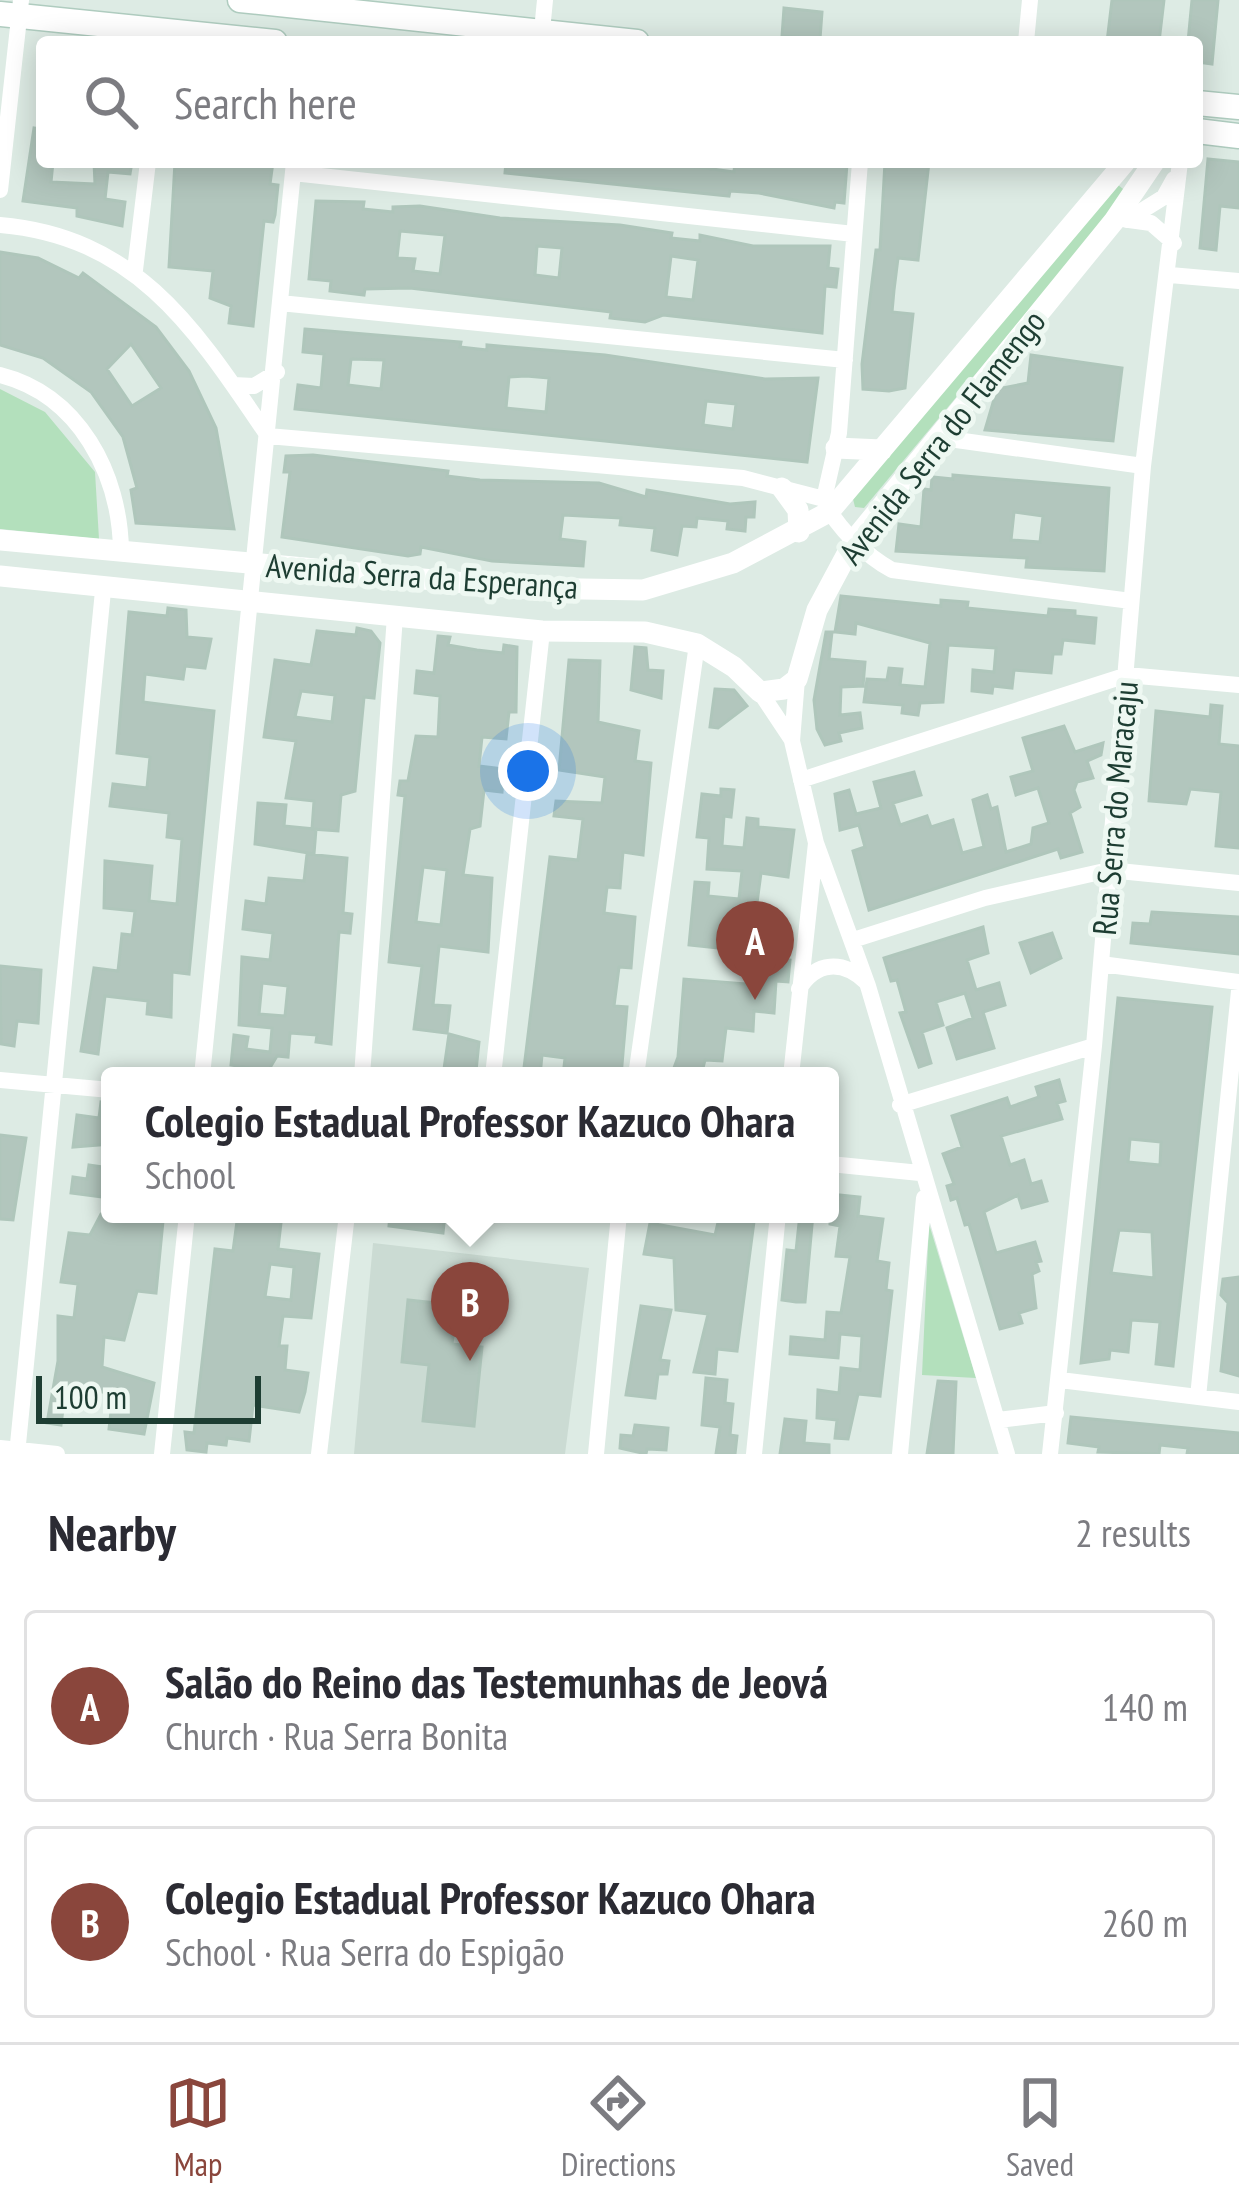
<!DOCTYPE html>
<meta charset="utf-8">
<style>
:root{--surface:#fff;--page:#f2f2f3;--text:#2b2b33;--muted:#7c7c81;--line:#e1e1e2;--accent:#8a463c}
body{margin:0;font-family:"PT Sans Narrow",sans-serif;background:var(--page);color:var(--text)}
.scale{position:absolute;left:36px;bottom:30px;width:225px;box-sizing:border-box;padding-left:12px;border:6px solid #1d3d32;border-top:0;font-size:33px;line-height:42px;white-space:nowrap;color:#1d3d32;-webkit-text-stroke:9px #eef8f2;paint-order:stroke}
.you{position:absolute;left:528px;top:771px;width:42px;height:42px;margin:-30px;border:9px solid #fff;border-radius:50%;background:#1a73e8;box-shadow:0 0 0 18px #1a73e833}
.badge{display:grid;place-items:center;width:78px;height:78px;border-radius:50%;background:var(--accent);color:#fff;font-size:39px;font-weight:700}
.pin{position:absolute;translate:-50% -99px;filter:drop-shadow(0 3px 6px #0008)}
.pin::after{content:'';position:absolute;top:63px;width:42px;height:36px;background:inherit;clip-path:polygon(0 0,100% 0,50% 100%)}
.popup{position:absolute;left:101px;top:1067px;width:738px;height:156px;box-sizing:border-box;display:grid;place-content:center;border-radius:12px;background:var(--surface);filter:drop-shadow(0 3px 9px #0005);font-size:39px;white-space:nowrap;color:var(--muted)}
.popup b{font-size:45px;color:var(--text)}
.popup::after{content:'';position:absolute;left:50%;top:100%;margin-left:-24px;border:24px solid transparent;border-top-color:var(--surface)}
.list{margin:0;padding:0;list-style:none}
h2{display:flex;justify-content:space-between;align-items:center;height:156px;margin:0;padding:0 48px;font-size:51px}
h2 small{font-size:39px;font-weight:400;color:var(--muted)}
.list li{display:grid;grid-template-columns:78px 1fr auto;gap:36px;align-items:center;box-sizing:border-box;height:192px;margin:0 24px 24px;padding:0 24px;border:3px solid var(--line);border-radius:12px}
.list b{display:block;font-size:45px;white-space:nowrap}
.list p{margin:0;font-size:39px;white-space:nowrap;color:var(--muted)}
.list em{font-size:39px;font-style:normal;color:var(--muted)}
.icon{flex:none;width:66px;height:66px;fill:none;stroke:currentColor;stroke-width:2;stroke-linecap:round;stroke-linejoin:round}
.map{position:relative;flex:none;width:1239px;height:1454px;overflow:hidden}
.search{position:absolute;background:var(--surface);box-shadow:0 6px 30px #0003;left:36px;right:36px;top:36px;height:132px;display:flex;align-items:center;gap:30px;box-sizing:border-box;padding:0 42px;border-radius:12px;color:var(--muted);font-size:45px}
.sheet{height:588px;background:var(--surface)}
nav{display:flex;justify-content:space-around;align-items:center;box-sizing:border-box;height:168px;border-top:3px solid var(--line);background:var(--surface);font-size:33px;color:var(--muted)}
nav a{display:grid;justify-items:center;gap:6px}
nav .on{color:var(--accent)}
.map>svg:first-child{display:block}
.built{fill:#cbdbd3}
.green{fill:#b3e0bc}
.building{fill:#b2c6bd;stroke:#afc6bb;stroke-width:3;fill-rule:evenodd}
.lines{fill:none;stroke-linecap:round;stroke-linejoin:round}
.secondary-casing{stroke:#afccbf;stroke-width:27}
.minor{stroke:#fff;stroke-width:16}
.tertiary{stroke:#fff;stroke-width:21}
.secondary{stroke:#fff;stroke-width:24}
.labels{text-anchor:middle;stroke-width:10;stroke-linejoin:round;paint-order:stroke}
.street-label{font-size:33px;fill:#1d3d32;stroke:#eef8f2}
</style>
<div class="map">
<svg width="1239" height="1454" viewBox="0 0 1239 1454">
<rect width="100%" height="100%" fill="#ddebe4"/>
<path class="built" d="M373,1243L589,1268L565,1454H354Z"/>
<path class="green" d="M1118,185L1127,192L864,508L855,507L853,499Z
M0,389L45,412L95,472L99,539L0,529Z
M929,1224L976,1378L922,1375Z"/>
<path class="building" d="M1112,0H1164L1159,42H1107Z
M1192,0H1218L1212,64L1197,62V42H1188Z
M784,8L822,12L820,39L782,36Z
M34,128L42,129V162H53L51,182L95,184L94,162H132L130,174L108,172L105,199L125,202L122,226L77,216V208L23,201Z
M1208,159L1239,162V208L1220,206L1216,250L1200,248Z
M175,162H273L270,184L278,185L275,215L273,222L264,221L253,326L229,323L231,306L210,298L213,271L169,267Z
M506,162H662L734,172L735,162L847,164L844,203L835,202L834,208L759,193L730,191L729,196L505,173Z
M885,162H929L918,260L898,258L894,290L892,312L913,314L905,388L889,391L863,389L862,364L876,250H880Z
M316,201L364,202L363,209L393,212V207L420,206L500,218L620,225L672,233L671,238L700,241V235L753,246H830L828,268L838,269L836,287L825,286L822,333L663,315L645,322L610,318L611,312L410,288L365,289L364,295L330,291L331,281L309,279ZM400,231L445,235L440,274L413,271L415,259L397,258ZM537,246L562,248L559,278L535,275ZM671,256L698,260L693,300L666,297Z
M0,252L38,258L79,278L83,273L156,327L189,371L216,428L234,529L136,523L131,490L137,488L123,437L91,392L43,358L0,345ZM131,344L161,388L132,406L107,369Z
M305,329L461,342L460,347L487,350V345L605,355L765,379L818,378L807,462L295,409L298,385L321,388L324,354L303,352ZM351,359L384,360L381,389L348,385ZM526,376L549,378L546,412L506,408L509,377ZM706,401L736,404L733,429L703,425Z
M1031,355L1122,368L1113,441L985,430L997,389L1028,383Z
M313,455L448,471L447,476L480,480L599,483L646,497L647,490L730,504L755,502L754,517H746L745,531L727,529L728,521L697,518L696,527L682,526L677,555L652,550L655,528L620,525L621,518L563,515L560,539L585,542L583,566L492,561L421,547L420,554L408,556L282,537L290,472H284L286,456Z
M953,475L1109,488L1104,571L1026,567L1027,558L896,551L899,524L921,527L924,489L931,490L932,477L953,479ZM1014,512L1043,516L1040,542L1011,540Z
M841,596L941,606V600L968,602L967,608L1048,616L1049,609L1075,611V616L1096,618L1094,643L1063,640L1061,654H1053L1051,673L1014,670L1012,688L993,686L992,693L972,691L973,670L994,672L996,648L948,645L943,702L920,703L918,715L902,713L903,705L864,702L867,679L887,680L889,668L902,669L900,685L925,687L930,643L856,623L855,634L835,632Z
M168,608L186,610L187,637L211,639L205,668L185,666L183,679L145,674L143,702L214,711L189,974L172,972L171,1017L147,1014L148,1001L105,996L98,1054L81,1051L94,968L118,971L122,934L132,935L135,911L104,908L105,861L152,866L149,901L177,904L182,839L167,837L169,813L110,806L113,784L147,788L150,757L117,753L129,612L167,616Z
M357,628L371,631L380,643L374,698L364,697L355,791L341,795L338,831L312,829L314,801L286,798L296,741L264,737L275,660L311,665L317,631L356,635ZM301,691L335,695L332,722L295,717Z
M826,632H832L829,659L865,662L863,686L841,687L840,715L860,713L862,728L839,733L841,741L825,745L817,729L814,700Z
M438,636L450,637L448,645L477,650L503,653L504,645L517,647L516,712H509L506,739L482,737L479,766L504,769L502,792L484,790L480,826L470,829L463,875L492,878L488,952L439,946L433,1005L450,1006L447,1033L414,1029L422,966L389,962L405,796L398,795L400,781H408L416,736L438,737L440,696L415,693L417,671L434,673ZM423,867L447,870L441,925L416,922Z
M635,647L646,648L648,670L663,671L661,698L631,690Z
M569,660L600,661L598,722L639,731L635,761L651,763L643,855L623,852L620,888L607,887L604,913L635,917L631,968L619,967L614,1006L627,1007L621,1076L576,1071V1076H563L565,1058L542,1055L540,1076H523L550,857L578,860L583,819L554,816L556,801L602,803L605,777L559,770Z
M715,689L734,690L747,706L718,728L710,727Z
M1211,705L1222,706L1219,744L1239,746V848L1216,846L1221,792L1190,789L1186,804L1149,801L1156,711L1210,717Z
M1064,726L1075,752L1103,743L1101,755L1087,761L1093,778L1077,782L1074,790L1080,807L1070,813L1082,852L1061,858L1058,849L869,910L853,851L865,847L859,825L840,830L835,794L849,790L856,814L881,808L874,782L914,772L921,795L893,803L900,825L927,816L931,827L953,820L962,853L984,847L973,800L987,795L991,809L997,807L1006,852L1031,844L1033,828L1049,823L1038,788L1016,795L1011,777L1033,771L1023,738Z
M721,789L734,790L731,817L724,816L722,846L744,848L747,818L758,819V827L794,830L788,877L761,873L757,903L765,904L763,930L721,926L719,948L689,945L695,882L709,883L708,896L739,899L742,871L707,869L709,838L697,837L702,794L721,796Z
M258,803L286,805L284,826L316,829L314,854L255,844Z
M307,854L347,858L343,913L352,914L350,933L339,932L331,1044L316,1042L317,1035L290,1033L288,1057L277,1056L268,1071L231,1065L234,1035L248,1037L246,1049L270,1052L272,1028L239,1025L242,957L270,960L273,933L243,929L246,901L266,904L269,878L304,881ZM262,983L288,986L285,1016L259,1014Z
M1152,912L1239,917V954L1131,943L1133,923L1150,924Z
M983,927L988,953L967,960L976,990L999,983L1005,1005L983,1012L994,1048L957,1059L947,1028L973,1018L965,993L936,1002L943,1025L922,1032L931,1063L919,1067L900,1013L906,1012L897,980L891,981L884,958Z
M1052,933L1061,958L1031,973L1020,943Z
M756,934L781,937L779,959L790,960L788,982L776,981L774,1013L754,1011L753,1031L726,1028L722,1061L705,1060L701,1076H671L678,1057L684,979L746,984Z
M0,966L41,970L38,1023L17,1021L14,1046L1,1044Z
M1118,998L1212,1007L1173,1366L1156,1364L1160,1322L1131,1320L1128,1352L1110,1350L1109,1359L1081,1363ZM1130,1139L1161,1142L1160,1165L1128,1162ZM1119,1230L1152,1232L1154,1278L1111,1273Z
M449,1034L479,1042L476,1071L443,1076Z
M1059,1080L1065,1101L1057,1103L1062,1119L1001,1136L1010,1165L1024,1160L1031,1184L1041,1181L1047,1201L1022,1208L1018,1195L984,1212L996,1253L1035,1242L1041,1261L1036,1262L1039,1271L1032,1274L1036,1308L1019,1313L1022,1323L1000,1329L969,1224L965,1225L957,1198L951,1200L947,1186L954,1184L943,1154L962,1147L952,1116L1007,1098L1010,1107L1039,1097L1036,1087Z
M101,1102L110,1103V1144L73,1147L77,1115L99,1118Z
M0,1135L26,1138L13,1220L0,1219Z
M89,1165L110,1168V1198L71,1193L73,1177L87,1179Z
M830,1194L860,1197L858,1216L883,1219L877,1261L889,1263L886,1290L892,1291L880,1396L858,1394L848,1439L835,1438L837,1420L817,1418L818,1390L839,1393L841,1368L860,1370L862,1336L840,1334L838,1358L790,1354L791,1337L825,1340L827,1312L841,1313L850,1257L836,1256L840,1226L830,1224Z
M101,1214L163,1221L156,1293L137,1291L124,1340L104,1337L102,1367L154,1383L144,1434L109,1429L113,1394L66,1385L61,1425L47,1423L58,1361V1316L74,1318L78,1284L61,1282L69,1233L90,1235Z
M238,1214H282L278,1249L319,1254L311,1318L283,1316L279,1346H287L285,1370L308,1373L305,1392L299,1412L253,1405L249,1441L227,1438L226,1445L207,1443L206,1452L187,1450L185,1432L194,1433L215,1249L233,1251ZM270,1264L294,1267L291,1300L265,1297Z
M390,1214H445L443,1233L389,1226Z
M720,1214H755L737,1351L717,1349L715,1374L694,1372L708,1314L676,1310L674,1258L644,1254L650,1223L715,1235Z
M800,1214H813L805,1302H796L782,1300L787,1250L796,1251Z
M1239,1277V1376L1221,1371L1228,1303L1221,1295L1223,1279Z
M438,1284L459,1287L452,1344L482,1347L474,1426L423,1421L429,1365L402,1362L408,1300L436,1303Z
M641,1306L671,1310L660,1360L669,1361L667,1374H658L655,1398L626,1395Z
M706,1378L727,1380L725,1403L733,1404L730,1435L737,1436L735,1454H716L720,1427L702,1425Z
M938,1381L956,1382L953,1454H927Z
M1071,1417L1239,1433V1454H1187L1188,1448L1160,1445L1159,1454L1098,1452L1099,1447L1068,1443Z
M785,1419L806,1421L804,1443L829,1445V1454H780Z
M635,1425L668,1428L666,1450L647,1449L646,1454L620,1448L621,1435L633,1436Z"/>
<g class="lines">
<defs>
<path id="secondary" d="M240,0L637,42
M0,14L275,42
M1197,103L1239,107
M1197,131L1239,136"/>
</defs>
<use href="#secondary" class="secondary-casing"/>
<path class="minor" d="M541,41L545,0
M1026,42L1030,0
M293,173L854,234
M0,190L21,0
M1127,220L1164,197L1174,179
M1129,220L1151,223L1174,243
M0,225C138,237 196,330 268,436L743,478L824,499C834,526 868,557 892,570L1131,601
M135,270L148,162
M1170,275L1239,281
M280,303L845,360
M0,375C79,395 120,474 121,551
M233,385L254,386L277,372
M935,437L1143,466
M824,499L839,433L860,162
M760,692L792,740
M801,780L1127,675L1239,685
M816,843L868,986L1007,1454
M853,940L985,898L1109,870L1239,883
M1101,964L1239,982
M799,989C816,961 843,960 866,982
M202,1076L294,162
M362,1076L395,616
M493,1076L542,631
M636,1076L697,644
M791,1076L816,843L792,741L797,679
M0,1080L110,1090
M900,1105L1094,1046
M830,1164L920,1173
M1060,1380L1239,1402
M1198,1397L1239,991
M998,1420L1056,1413
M0,1448L57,1454
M17,1454L103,591
M162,1454L187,1214
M319,1454L347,1214
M596,1454L619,1214
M754,1454L778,1214
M900,1454L924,1198
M1050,1454L1094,1046L1143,466L1180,162"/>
<path class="tertiary" d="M836,448L882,450
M782,488L798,510L799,532
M0,540L521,588L643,590L733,563L829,512L1125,162
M0,576L542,631L645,632L697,644L734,667L760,692L784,689L797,679L817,610L855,539L1114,221L1154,162"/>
<use href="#secondary" class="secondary"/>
</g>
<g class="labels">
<g class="street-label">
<text transform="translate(942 437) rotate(-52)" y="12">Avenida Serra do Flamengo</text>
<text transform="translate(422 576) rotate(4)" y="12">Avenida Serra da Esperança</text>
<text transform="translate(1115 808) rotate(-85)" y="12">Rua Serra do Maracaju</text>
</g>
</g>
</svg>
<div class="scale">100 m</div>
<div class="you"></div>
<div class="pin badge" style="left:755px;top:1000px">A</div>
<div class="pin badge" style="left:470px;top:1361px">B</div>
<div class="popup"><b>Colegio Estadual Professor Kazuco Ohara</b>School</div>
<div class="search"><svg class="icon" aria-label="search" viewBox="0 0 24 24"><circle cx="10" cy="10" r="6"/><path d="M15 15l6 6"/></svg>Search here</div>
</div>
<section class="sheet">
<h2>Nearby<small>2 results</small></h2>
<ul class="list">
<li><span class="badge">A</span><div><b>Salão do Reino das Testemunhas de Jeová</b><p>Church · Rua Serra Bonita</p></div><em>140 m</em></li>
<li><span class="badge">B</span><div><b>Colegio Estadual Professor Kazuco Ohara</b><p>School · Rua Serra do Espigão</p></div><em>260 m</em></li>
</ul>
</section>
<nav>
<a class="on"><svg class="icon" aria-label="map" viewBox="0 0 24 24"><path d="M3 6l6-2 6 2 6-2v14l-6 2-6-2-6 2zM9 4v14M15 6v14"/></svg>Map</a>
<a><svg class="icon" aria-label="directions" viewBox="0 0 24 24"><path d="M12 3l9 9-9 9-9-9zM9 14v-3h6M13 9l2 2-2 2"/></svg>Directions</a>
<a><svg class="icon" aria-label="saved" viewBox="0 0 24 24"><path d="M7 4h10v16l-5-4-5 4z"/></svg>Saved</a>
</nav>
